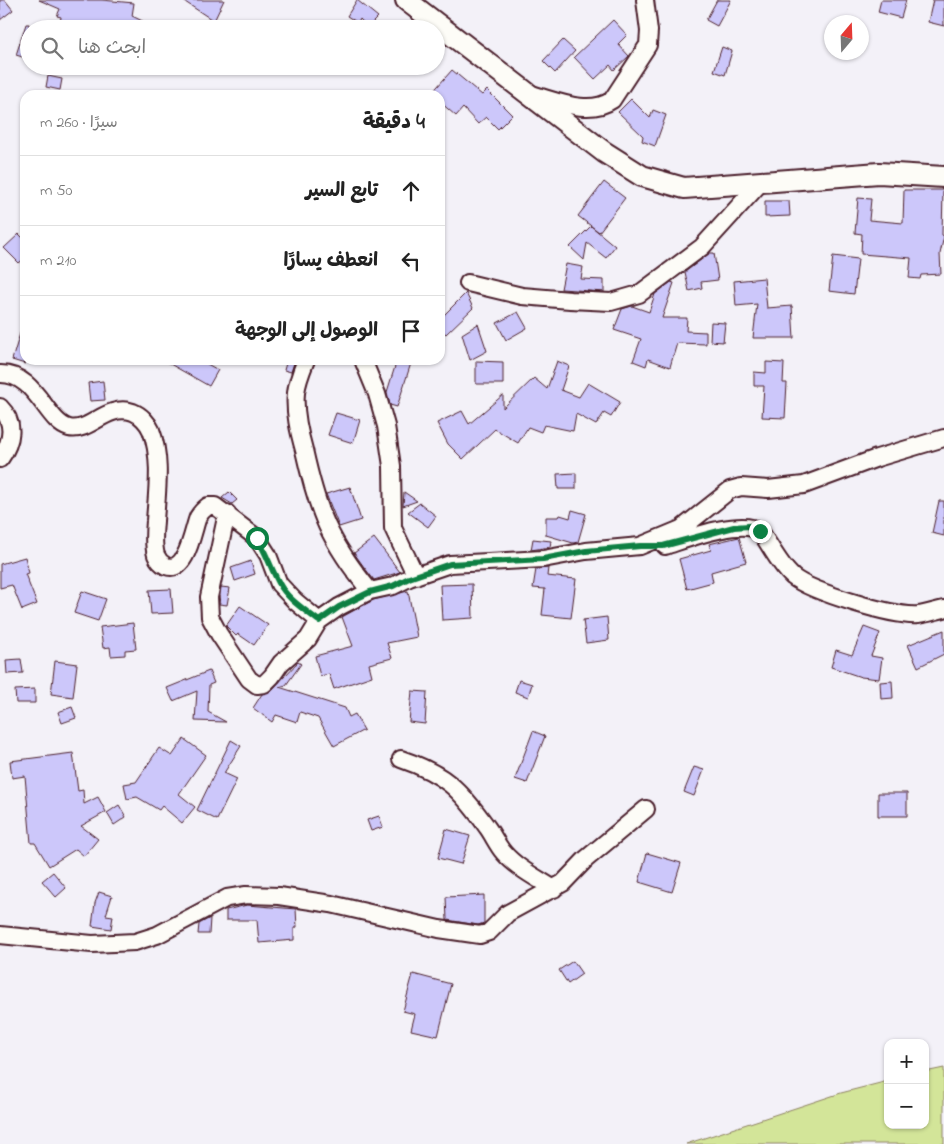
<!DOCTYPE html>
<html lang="ar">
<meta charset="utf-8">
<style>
:root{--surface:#fff;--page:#f2f2f2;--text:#222;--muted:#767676;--line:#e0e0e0}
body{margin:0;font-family:"Indie Flower","Playpen Sans Arabic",sans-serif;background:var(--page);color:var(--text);direction:rtl}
.controls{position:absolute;right:15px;bottom:15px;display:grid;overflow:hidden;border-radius:10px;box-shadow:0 1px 4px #0004}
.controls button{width:45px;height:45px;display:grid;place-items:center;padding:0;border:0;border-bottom:1px solid var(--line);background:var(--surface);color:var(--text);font:25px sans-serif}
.compass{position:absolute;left:824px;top:15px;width:45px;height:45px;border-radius:50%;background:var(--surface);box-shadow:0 1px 4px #0004;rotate:19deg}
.stop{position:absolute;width:15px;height:15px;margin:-11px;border:4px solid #0b8043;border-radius:50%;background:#fff}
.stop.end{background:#0b8043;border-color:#fff;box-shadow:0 1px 5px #0008}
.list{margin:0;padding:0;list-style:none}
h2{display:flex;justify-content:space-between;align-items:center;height:65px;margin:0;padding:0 20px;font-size:21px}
h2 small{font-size:16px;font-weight:400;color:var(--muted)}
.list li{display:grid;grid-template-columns:32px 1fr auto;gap:15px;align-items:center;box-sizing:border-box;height:70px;padding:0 20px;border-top:1px solid var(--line)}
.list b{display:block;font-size:19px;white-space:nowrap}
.list em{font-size:16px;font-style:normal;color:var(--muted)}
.icon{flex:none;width:28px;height:28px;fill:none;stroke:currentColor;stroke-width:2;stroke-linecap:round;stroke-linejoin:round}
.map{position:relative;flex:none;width:944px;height:1144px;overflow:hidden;direction:ltr}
.search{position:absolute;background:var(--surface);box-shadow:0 1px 4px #0004;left:20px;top:20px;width:425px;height:55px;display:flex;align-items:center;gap:12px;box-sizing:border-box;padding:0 18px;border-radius:28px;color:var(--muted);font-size:19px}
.panel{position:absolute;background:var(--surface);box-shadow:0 1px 4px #0004;left:20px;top:90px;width:425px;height:275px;border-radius:15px;direction:rtl}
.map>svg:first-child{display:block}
.green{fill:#d3e599;stroke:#8e8262}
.building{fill:#ccc7fa;stroke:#4a1f2b}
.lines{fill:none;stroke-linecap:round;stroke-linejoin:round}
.minor-casing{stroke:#4a1f2b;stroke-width:20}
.tertiary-casing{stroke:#4a1f2b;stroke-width:24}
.minor{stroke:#fdfcf7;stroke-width:16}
.tertiary{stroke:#fdfcf7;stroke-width:20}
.route{stroke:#0b8043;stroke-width:6}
</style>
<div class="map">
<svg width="944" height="1144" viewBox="0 0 944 1144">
<rect width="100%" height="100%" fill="#f3f1f8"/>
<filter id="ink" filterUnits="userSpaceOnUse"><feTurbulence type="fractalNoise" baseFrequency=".02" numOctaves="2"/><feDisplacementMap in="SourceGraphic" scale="10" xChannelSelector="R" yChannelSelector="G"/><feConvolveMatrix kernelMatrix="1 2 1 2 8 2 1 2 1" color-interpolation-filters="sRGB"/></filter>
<g filter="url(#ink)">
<path class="green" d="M944,1068V1144H686L841,1093L888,1081V1125H925V1072Z"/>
<path class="building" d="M0,0H5L13,10L0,20Z
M39,0H102L134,3L132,16L159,29H59L61,17L57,16L60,9Z
M182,0H224L214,21Z
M357,0L378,17L368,27L360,19L358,23L347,16Z
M717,0H731L717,26L706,20Z
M881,0H906L901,18L878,12Z
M933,0H944V26L928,22Z
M613,20L627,35L618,44L629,56L614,70L610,65L595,79L574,57Z
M26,24H29V59L16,55Z
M563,40L575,51L555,73L543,61Z
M722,47L732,51L725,75L714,71Z
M452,70L482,95L487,90L512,115L498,129L486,117L478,124L463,108L456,116L440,102V95H430Z
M48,76L62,79L60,90L46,87Z
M631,99L650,118L653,110L666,115L655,146L642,141L643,136L618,112Z
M604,182L625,198L599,232L578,216Z
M904,190H943L942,235L944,236L940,254L941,274L921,275L920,279L909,278L911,258L861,254L862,234L855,233L858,198L871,199L869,220L903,223Z
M765,201H789L790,216L765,217Z
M591,226L615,246L606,258L587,243L584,260L570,247Z
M19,234L25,240V258L19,263L4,248Z
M710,253H714L718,280L701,282L702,288L689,291L685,272Z
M833,256L858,259L854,294L829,291Z
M566,264L583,267L581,279L604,280V292L561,289Z
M764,278L767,308L792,306L794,338H753L757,304L736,306L734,281Z
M671,282L674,283L662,318H687L686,331L706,332V344L677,343L670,367L648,359L646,366L633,361L641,339L614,330L622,309L632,306L649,312L655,294Z
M466,293L473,308L446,334L440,329V319Z
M518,312L527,328L506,340L497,323Z
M711,322L725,323L723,342L710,341Z
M478,324L487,351L470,360L462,334Z
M22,327H25V364L12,360Z
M163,360H200L218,370L209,386Z
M287,360H295L291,372L284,370Z
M397,360H412L397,407L390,405L387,392Z
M476,361L503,362V384H476Z
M557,361L569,366L561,390L579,397L588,383L620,402L611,417L604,413L596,425L576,414L573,431L544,425L541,432L528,427L518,443L495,429L463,459L448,444L437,423L462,411L469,424L503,395V408L534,378L547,389Z
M766,362L784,363L783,383H787L785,418L762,417L764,386H754V372L766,373Z
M103,381L105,400L90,401L88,383Z
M336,413L360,420L353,443L328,435Z
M576,473V489H558L557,474Z
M350,487L361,520L339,527L326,494Z
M229,492L237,500L232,504L222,498Z
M404,492L417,501L403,506Z
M939,501H944V536L932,533Z
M420,503L436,516L428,527L408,512Z
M572,510L586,514L578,542L573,543L546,535V517H559L560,515L570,518Z
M739,537L746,562L711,572L713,582L687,589L679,559L711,550L709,544Z
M374,538L400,572L374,580L364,567L354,553Z
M533,539L551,541L550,547L531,550Z
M25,557L29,573L25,574L37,604L22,610L12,585L0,588V564Z
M251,561L255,574L235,581L231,568Z
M548,568L547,576L576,579L571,618L542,615L545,589L533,588L536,569Z
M472,584L473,618L442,620L440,585Z
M221,587L230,588L227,605L219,604Z
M171,589L173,613L151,614L149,590Z
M82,591L106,599L98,621L74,613Z
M408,591L417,637L387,643L392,658L369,664L372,676L334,689L329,674L320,676L315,656L353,646L342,617L373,600Z
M240,606L268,625L254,645L238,634L236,636L226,626Z
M607,617L609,640L586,643L583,620Z
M133,623L136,649L125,650V655L111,656L110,647L103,648L100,627Z
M864,627L880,633L871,656L882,658L879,679L861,677L831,667L836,650L852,655Z
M944,630V654L918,667L908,645Z
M21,659L23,673L7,674L6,660Z
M55,661L77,664L73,697L51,694Z
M298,662L301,664L286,685L279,687L345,708L349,717L355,714L364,730L334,746L318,718L300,712L297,722L276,715L272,722L253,708L262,694L271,691Z
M209,671L214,683L209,685L208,712L226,722L195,721L197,691L173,701L167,688Z
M519,680L532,684L528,697L515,692Z
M892,681L893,698L881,699L880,682Z
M35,689V703H16L15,690Z
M412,691L427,692L425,724L409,722Z
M72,707L76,718L62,723L58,712Z
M533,731L545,736L527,783L515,779Z
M184,739L206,755L179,794L195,807L182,823L162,806L159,810L137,797L127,799L124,784L136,782L159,748L172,756Z
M231,740L241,746L224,773L237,779L217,820L197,810Z
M73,753L78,791L83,790L84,804L98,797L106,812L81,826L98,839L84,856L76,849L49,866L35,843H31L25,776L12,778L10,761Z
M694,767L704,770L694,796L684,792Z
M878,793H907V816H878Z
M119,805L126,817L114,825L107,813Z
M379,816L383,827L371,831L367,820Z
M446,829L470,836L461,864L438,858Z
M647,853L681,863L672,892L639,882Z
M53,872L66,888L56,897L42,881Z
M99,892L112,896L106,915L113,916L111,929L92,926L95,903Z
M484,895V923L478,925L447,920L446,897Z
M247,905L296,909L297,927L294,928V940L259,943L257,920H226V910Z
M210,918L209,934H198L199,924Z
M573,961L582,974L568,984L559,970Z
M413,974L451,984L438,1036L411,1030L415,1014L403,1011Z"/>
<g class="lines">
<defs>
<path id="minor" d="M531,94C557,101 589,116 612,100L648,45L649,31L645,0
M468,283L522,296L570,300L611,302L639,294L702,247L761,182
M306,360C302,370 297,382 296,393C294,412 299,432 304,450C318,513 329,541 370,591
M363,360L377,394L386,426L392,466L393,528L416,576
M0,374C36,373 46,422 69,428C90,433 106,403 133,412C141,415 148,423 151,430C162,459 157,491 155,521C154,532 153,545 156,555C158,560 162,564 166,566C187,574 193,529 198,517C201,512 204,509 208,506H215L257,538L268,555L279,584L295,601L319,621
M0,407C16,423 12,442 0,459
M227,513L209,597L210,617L219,634L249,679L257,685L264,684L272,676L281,663L308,639L319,621L339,607L370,591L393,586L409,578L450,564L543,559L586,551L640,546L681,529L730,490L741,487L768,489L804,485L877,458L944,438
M665,546C687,539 740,518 760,531C770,545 780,566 793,577C812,592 894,617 918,615C926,614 935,611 944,609
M401,759C445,774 460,789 487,827C493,835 497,845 504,853C517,868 537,878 554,889
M0,935L92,944L135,942L157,935L227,898L246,895L279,896L331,904L439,929L480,935L489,932L508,913L563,883L586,859L646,809"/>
<path id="tertiary" d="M406,0L604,152L642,176L684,188L879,173L944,177"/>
</defs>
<use href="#minor" class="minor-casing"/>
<use href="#tertiary" class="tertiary-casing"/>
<use href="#minor" class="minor"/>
<use href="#tertiary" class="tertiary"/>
</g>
</g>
<g class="lines" filter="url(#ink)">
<path class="route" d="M257,538C266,552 271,569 279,583C287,599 305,610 319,621L339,607L370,592L393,586L409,578L450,564L543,559L586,551L640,546H663L734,527L749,526L760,531"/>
</g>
</svg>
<div class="controls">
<button>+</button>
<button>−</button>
</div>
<svg class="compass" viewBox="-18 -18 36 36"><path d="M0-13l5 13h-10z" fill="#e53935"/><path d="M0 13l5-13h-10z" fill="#767676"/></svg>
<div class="stop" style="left:257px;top:538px"></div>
<div class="stop end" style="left:760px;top:531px"></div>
<div class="search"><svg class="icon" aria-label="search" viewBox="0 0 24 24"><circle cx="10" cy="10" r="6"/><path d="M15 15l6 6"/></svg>ابحث هنا</div>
<section class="panel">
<h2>4 دقيقة<small>سيرًا · 260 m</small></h2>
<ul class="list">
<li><svg class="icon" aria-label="ahead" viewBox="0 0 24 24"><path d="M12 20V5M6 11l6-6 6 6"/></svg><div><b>تابع السير</b></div><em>50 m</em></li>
<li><svg class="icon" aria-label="left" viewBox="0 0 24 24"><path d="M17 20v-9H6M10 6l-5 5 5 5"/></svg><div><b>انعطف يسارًا</b></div><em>210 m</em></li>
<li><svg class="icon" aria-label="arrive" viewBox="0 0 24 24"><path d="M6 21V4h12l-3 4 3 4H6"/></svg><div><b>الوصول إلى الوجهة</b></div></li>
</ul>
</section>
</div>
